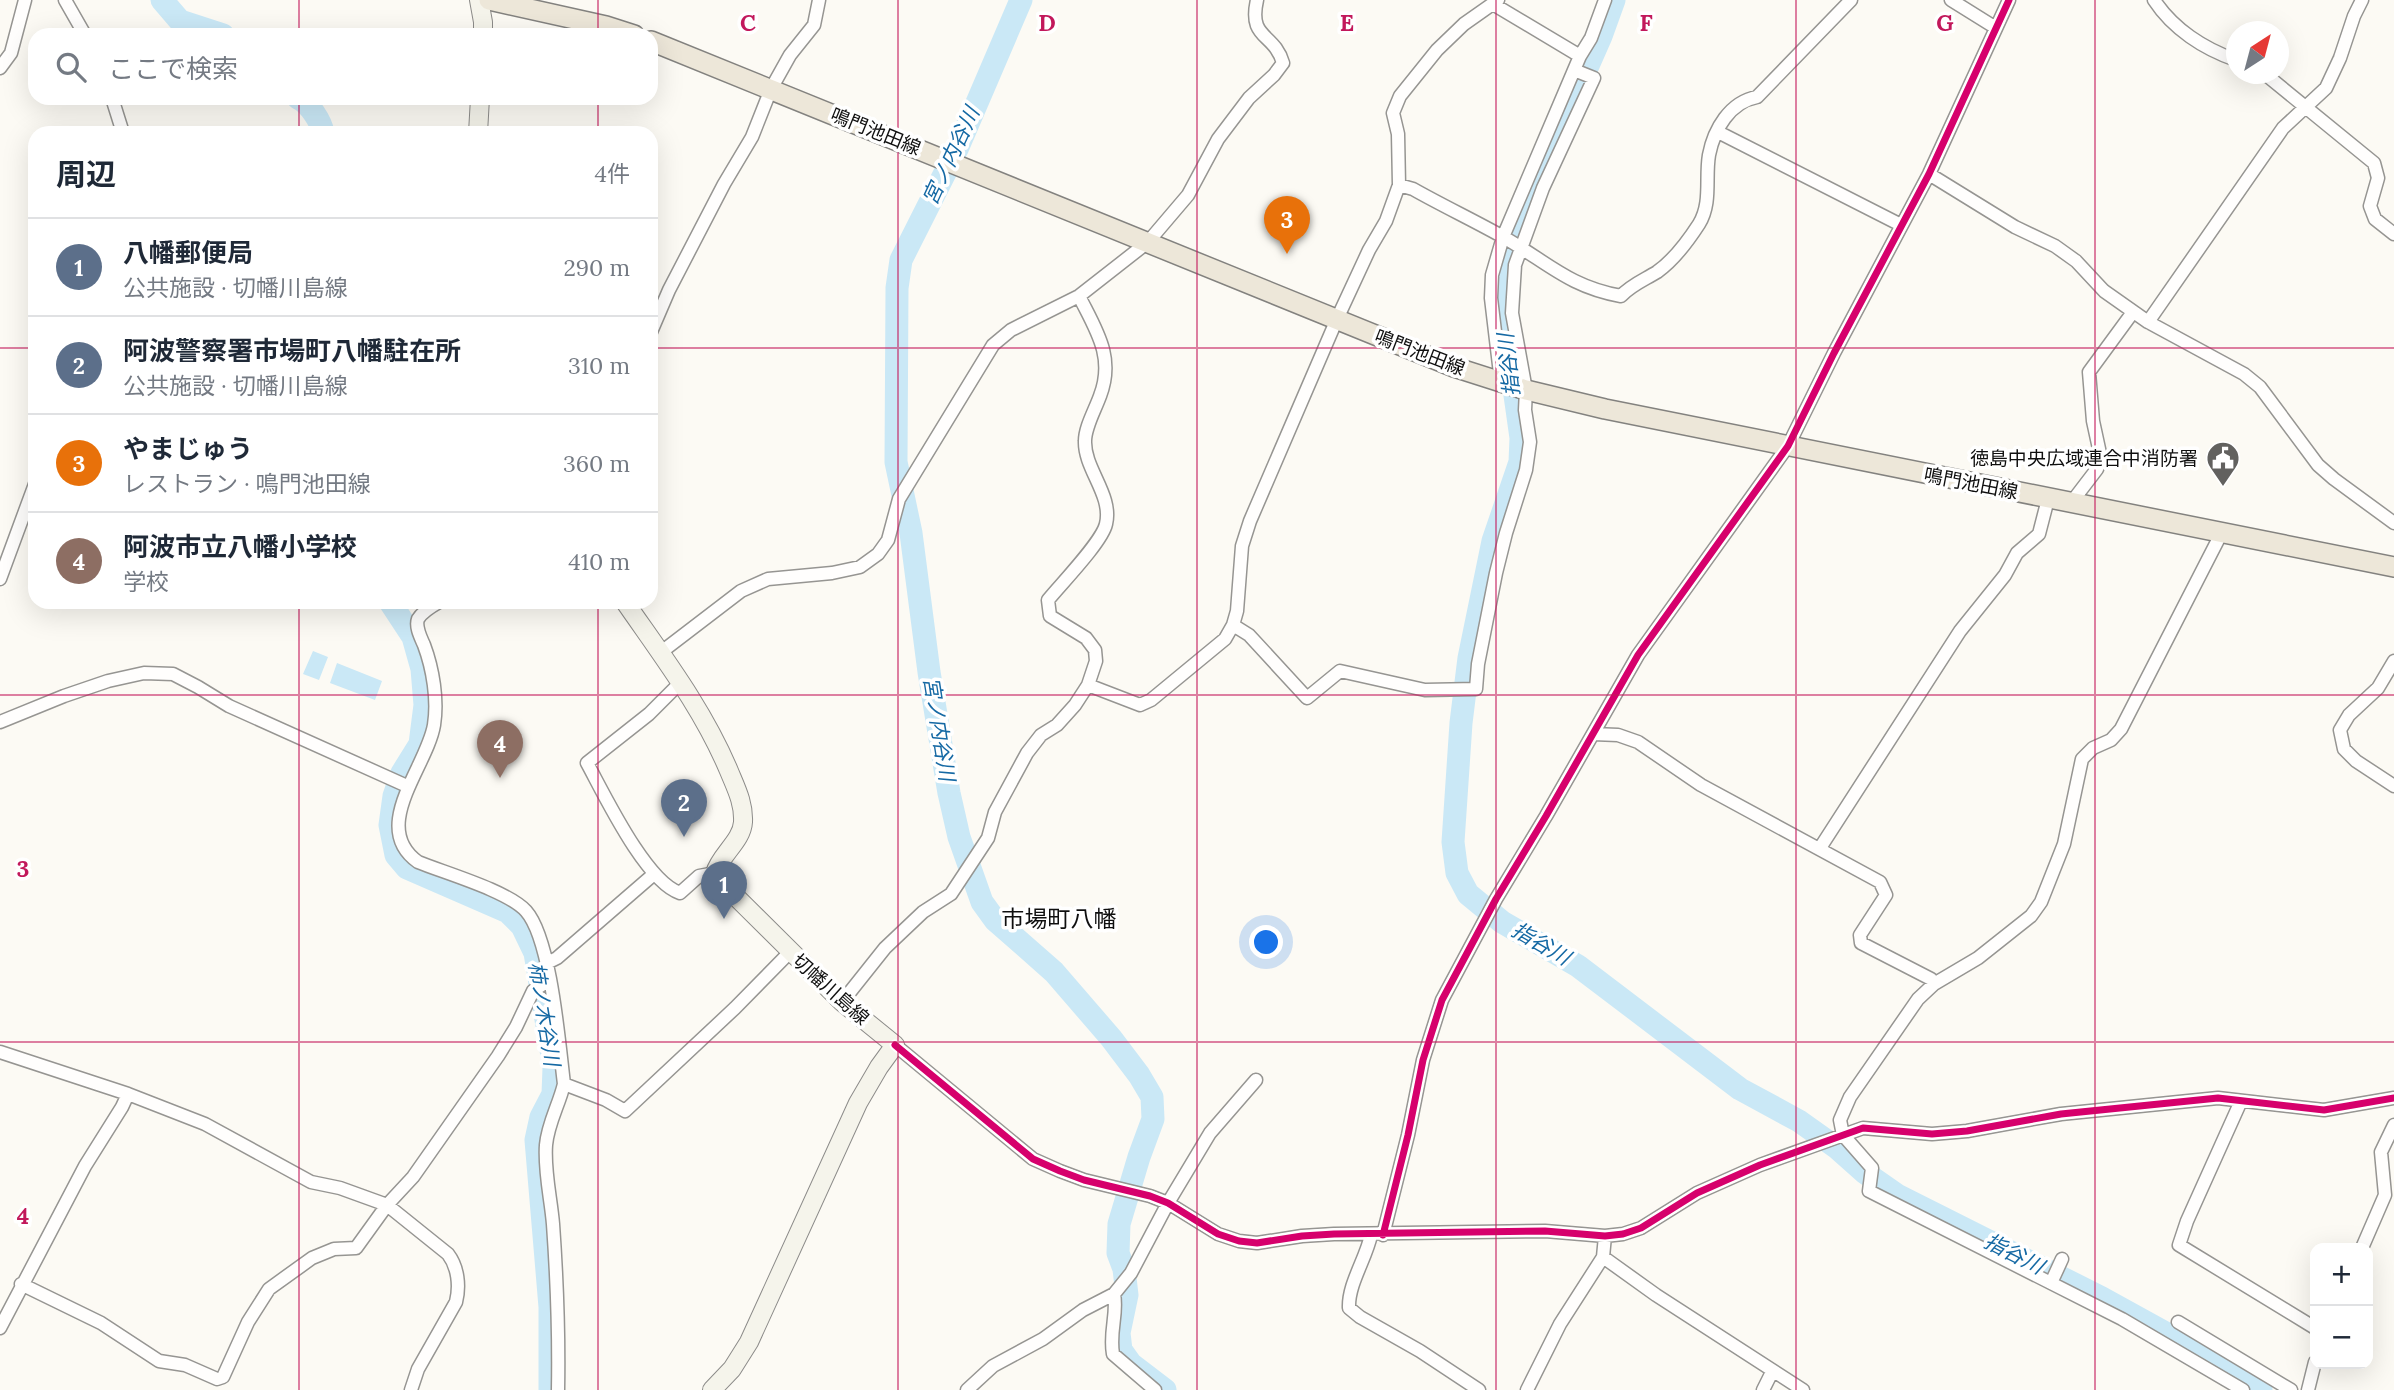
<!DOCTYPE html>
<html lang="ja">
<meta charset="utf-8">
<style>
:root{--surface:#fff;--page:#f6f6f7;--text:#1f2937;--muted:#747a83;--line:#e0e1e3;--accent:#2563eb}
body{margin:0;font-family:Lora,"Noto Sans JP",serif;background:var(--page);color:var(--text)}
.controls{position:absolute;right:21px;bottom:21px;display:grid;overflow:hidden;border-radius:14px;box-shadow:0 7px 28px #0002}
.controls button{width:63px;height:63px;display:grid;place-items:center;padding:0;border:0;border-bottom:2px solid var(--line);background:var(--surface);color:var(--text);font:35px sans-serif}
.compass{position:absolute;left:2226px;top:21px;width:63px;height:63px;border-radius:50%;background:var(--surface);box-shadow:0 7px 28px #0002;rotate:36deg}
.you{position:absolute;left:1267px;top:943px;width:24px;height:24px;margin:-18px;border:5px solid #fff;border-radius:50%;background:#1a73e8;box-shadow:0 0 0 10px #1a73e833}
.badge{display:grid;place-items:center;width:46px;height:46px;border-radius:50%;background:var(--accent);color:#fff;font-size:23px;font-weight:700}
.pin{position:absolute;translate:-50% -58px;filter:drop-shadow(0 2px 4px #0008)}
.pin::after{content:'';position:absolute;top:37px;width:24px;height:21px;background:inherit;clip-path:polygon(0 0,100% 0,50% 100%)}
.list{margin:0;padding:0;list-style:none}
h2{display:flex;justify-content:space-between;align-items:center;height:91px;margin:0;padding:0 28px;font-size:30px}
h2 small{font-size:23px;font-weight:400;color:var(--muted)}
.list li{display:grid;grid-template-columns:46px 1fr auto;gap:21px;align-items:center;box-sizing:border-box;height:98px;padding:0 28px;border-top:2px solid var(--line)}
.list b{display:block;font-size:26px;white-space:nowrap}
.list p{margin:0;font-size:23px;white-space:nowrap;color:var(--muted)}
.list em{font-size:23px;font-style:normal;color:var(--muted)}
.icon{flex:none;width:38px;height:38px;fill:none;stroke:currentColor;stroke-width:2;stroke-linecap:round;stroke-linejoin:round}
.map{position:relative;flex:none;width:2394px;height:1390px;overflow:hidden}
.search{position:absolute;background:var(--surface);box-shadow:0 7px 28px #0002;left:28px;top:28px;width:630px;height:77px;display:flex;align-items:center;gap:18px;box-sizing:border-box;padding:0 24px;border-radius:21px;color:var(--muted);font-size:26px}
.panel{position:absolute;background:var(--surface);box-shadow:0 7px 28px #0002;left:28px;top:126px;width:630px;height:483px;border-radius:21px}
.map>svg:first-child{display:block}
.water{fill:#cae8f6}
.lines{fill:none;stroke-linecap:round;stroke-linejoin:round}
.river{stroke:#cae8f6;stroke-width:23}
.street-casing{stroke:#969592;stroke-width:15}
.secondary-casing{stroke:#8c8b89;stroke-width:20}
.primary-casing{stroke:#83827f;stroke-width:22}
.street{stroke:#fffefd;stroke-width:12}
.secondary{stroke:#f5f4eb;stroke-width:18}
.primary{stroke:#ede7d9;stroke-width:19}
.cycleway-casing{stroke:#fff;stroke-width:11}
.cycleway{stroke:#d6006c;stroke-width:7}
.grid{fill:none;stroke:#c2185b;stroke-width:2;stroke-opacity:0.55}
.labels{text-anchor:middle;stroke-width:7;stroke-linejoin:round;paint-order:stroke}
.street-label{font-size:19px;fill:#0f0f0f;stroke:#fff}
.poi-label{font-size:19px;fill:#0f0f0f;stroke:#fff;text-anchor:end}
.water-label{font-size:21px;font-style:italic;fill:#1569a4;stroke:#fff}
.quarter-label{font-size:23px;fill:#0f0f0f;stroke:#fff}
.grid-label{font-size:23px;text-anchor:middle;font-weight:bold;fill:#c2185b;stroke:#fff;stroke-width:7;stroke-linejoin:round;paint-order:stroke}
</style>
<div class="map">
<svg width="2394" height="1390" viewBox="0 0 2394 1390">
<rect width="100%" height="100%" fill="#fcfaf4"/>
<path class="water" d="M313,651L328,657L319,680L303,674Z
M337,663L382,681L375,700L330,683Z"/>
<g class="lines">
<path class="river" d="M162,0L180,21L223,35
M1021,0L958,147L901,260L897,288L896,462L911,533L929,672L949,793L959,837L982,902L995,920L1054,972L1111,1038L1139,1075L1152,1097L1153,1119L1139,1157L1119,1224L1118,1253L1124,1269L1127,1295L1119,1333L1121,1350L1131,1364L1165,1390
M1614,0L1601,36L1520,220L1503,268L1501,296L1521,438L1520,462L1493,541L1469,658L1461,723L1453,842L1457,873L1468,894L1502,922L1578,966L1740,1089L1799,1121L1837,1148L1864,1172L1897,1195L2102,1298L2191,1347L2261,1390
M298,98C309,103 321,121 323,133
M390,602L413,637L422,669L425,705L420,744L402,773L394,796L390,825L396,855L407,868L508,912L522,926L535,953L554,1068L553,1094L541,1117L536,1140L550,1307V1390"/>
<defs>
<path id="street" d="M65,0L85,35
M1951,0L1996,28
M2154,0C2173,29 2204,49 2236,60
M1493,4L1580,56
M0,68L11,53L25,0
M2265,74L2374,163L2378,178L2370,206L2375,219L2394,234
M112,98L123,133
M1718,132L1901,225
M1929,174L2015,227L2055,246L2076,261L2104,291L2148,322L2244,374L2260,387L2318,465L2334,479L2394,523
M1399,185L1413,189C1443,206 1475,221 1505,238C1548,263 1570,287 1621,296C1631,285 1644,280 1657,272C1674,260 1688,241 1699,224C1712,203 1705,178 1709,155C1714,129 1730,102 1757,97L1851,0
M2148,322L2283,128L2326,88L2340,58L2354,16L2362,0
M651,332L669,290L724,184L752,137L771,89L790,55L814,25L819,0
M1501,382L1491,298L1492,275L1503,237L1580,56L1591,38L1605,0
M2071,503L2097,469L2101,458L2093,421L2089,372L2133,312
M2221,534L2121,729L2111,740L2093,748L2082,759L2064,844L2041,902L2031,916L1978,958L1934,984L1918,999L1850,1097L1840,1120L1843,1135L1872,1168L1869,1191L2122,1319L2243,1390
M0,579L35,484
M439,602C432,606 422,612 418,619C415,627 421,638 424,645C433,669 438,700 434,725C427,767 369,827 418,862C445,873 508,891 526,911C551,939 559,1044 564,1084C559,1105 548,1123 546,1145C544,1171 551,1199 553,1224C557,1280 559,1335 558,1390
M1233,625L1249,635L1307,698L1340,671L1425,690L1476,689L1478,664L1496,573L1506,533L1526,470L1530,442L1525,410L1526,390L1512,313L1515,265L1543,188L1594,78L1574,70
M660,653L741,591L768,579L832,573L860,567L878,554L888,540L899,499L993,345L1011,330L1079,296L1148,242L1188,195L1218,139L1249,98L1274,75L1283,63C1274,32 1248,40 1257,0
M2394,661L2378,688L2349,715L2340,730L2344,749L2356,761L2394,786
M681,682L649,714L587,763C605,796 646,882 680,893L699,876L715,873
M1088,685L1140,705L1151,700L1225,639L1233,625L1237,611L1242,546L1250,521L1337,319L1369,250L1386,221L1399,185L1398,134L1393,113L1400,96L1437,50L1464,24L1498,0
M0,722L64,696L108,681L144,673L173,674L198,687L229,706L407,786
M1593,734L1618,735L1638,742L1701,785L1880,882L1886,895L1860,935L1861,943L1931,979L1934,984
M1820,848L1960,631L2005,575L2017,553L2039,534L2048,499
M547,963L557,958L654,874
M842,1002L885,948L923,912L951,894L988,838L995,812L1027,753L1041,735L1057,725L1075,705L1088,685L1096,661L1095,650L1086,638L1050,616L1048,600C1061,584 1102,542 1106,524C1113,495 1084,469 1085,441C1085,427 1095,410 1100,396C1115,357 1096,330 1079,296
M895,1045L1033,1159L1060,1171L1084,1180L1150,1196L1168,1203L1218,1234L1239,1241L1257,1243L1302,1236L1334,1234L1545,1231L1605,1236L1623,1234L1641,1228L1697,1193L1760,1165L1863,1128L1932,1134L1967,1131L2061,1114L2218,1098L2324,1110L2394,1098
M0,1052L128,1094L205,1124L311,1182L340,1188L387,1205L448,1254C458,1267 460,1286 456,1302L418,1369L411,1390
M564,1084L606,1100L625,1111L735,1008L790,952
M2241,1101L2187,1221L2179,1245L2315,1328
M1371,1235C1366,1259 1348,1284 1349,1308L1360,1317L1420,1351L1479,1390
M1383,1235L1408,1135L1423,1060L1442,1000L1496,899L1546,816L1638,655L1788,446L1834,353L1929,174L2009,0
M2362,1248L2385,1195L2381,1152L2394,1125
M1603,1257L1656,1295L1803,1390
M2051,1283L2062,1259
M21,1284L101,1323L159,1361L185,1365L217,1379L223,1377L248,1322L269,1289L312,1258L334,1249L356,1248L387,1205L413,1177L498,1056L516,1027L533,991L549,980
M1114,1294C1118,1314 1109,1331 1113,1354L1155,1390
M2178,1322L2291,1390
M0,1328L85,1166L122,1107L128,1094
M967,1390L993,1366L1043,1339L1083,1310L1114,1294L1131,1273L1168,1203L1210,1133L1256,1080
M1527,1390L1560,1324L1603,1257L1605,1236
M1763,1390L1772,1372
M2308,1390L2315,1362"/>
<path id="secondary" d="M479,0L483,22V35
M478,133L480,98
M625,602C663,657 703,709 729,771C736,788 744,803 743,822C742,841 720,855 715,873L722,883L842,1002L895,1045L879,1067L858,1103L749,1342L732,1369L712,1390"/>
<path id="primary" d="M489,0L606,26L634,35
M651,41L1454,367L1526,390L1605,409L2394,567"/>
</defs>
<use href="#street" class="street-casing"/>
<use href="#secondary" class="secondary-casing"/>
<use href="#primary" class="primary-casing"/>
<use href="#street" class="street"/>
<use href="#secondary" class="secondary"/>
<use href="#primary" class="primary"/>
<defs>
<path id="cycleway" d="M895,1045L1033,1159L1060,1171L1084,1180L1150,1196L1168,1203L1218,1234L1239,1241L1257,1243L1302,1236L1334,1234L1545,1231L1605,1236L1623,1234L1641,1228L1697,1193L1760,1165L1863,1128L1932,1134L1967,1131L2061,1114L2218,1098L2324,1110L2394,1098
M1383,1235L1408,1135L1423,1060L1442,1000L1496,899L1546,816L1638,655L1788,446L1834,353L1929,174L2009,0"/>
</defs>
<use href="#cycleway" class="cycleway-casing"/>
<use href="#cycleway" class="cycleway"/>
</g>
<path class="grid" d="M299,0V35M598,0V35M898,0V1390M1197,0V1390M1496,0V1390M1796,0V1390M2095,0V1390M299,98V133M598,98V133M0,348H35M651,348H2394M299,602V1390M598,602V1390M0,695H2394M0,1042H2394"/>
<defs>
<symbol id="civic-pin" viewBox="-11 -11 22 30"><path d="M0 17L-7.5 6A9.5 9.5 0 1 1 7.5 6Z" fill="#62615f" stroke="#fff"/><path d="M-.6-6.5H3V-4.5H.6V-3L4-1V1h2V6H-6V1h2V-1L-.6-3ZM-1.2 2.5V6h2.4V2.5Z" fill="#fff"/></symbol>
</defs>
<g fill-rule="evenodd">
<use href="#civic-pin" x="2204" y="439" width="38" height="52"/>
</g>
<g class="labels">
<g class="street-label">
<text transform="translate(876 131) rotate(22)" y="7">鳴門池田線</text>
<text transform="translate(1420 352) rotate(21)" y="7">鳴門池田線</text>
<text transform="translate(1971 483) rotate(11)" y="7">鳴門池田線</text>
<text transform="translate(831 989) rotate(42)" y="7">切幡川島線</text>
</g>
<g class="poi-label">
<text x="2198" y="465">徳島中央広域連合中消防署</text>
</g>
<g class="water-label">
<text transform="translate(951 156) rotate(-65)" y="7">宮ノ内谷川</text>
<text transform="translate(1509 365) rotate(-96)" y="7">指谷川</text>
<text transform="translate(939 729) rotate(81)" y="7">宮ノ内谷川</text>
<text transform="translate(1541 944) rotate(30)" y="7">指谷川</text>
<text transform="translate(544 1014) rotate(81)" y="7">柿ノ木谷川</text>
<text transform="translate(2014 1254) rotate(27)" y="7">指谷川</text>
</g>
<g class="quarter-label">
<text x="1059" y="927">市場町八幡</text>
</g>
</g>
<g class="grid-label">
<text x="748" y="31">C</text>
<text x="1047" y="31">D</text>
<text x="1347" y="31">E</text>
<text x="1646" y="31">F</text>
<text x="1945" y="31">G</text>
<text x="23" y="877">3</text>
<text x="23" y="1224">4</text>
</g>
</svg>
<div class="controls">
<button>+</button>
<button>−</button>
</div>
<svg class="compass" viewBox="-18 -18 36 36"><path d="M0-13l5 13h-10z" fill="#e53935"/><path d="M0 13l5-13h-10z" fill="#747a83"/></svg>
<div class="you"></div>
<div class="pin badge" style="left:724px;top:919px;background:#5c6f8a">1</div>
<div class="pin badge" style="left:684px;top:837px;background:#5c6f8a">2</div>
<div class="pin badge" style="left:1287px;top:254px;background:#e8710a">3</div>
<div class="pin badge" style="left:500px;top:778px;background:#8d6e63">4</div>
<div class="search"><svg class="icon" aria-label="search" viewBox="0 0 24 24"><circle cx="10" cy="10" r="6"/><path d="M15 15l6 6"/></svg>ここで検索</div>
<section class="panel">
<h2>周辺<small>4件</small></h2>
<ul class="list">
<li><span class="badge" style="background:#5c6f8a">1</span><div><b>八幡郵便局</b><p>公共施設 · 切幡川島線</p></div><em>290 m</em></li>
<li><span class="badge" style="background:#5c6f8a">2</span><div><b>阿波警察署市場町八幡駐在所</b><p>公共施設 · 切幡川島線</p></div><em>310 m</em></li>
<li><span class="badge" style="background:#e8710a">3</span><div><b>やまじゅう</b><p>レストラン · 鳴門池田線</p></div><em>360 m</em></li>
<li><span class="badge" style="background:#8d6e63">4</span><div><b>阿波市立八幡小学校</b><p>学校</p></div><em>410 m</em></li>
</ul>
</section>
</div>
